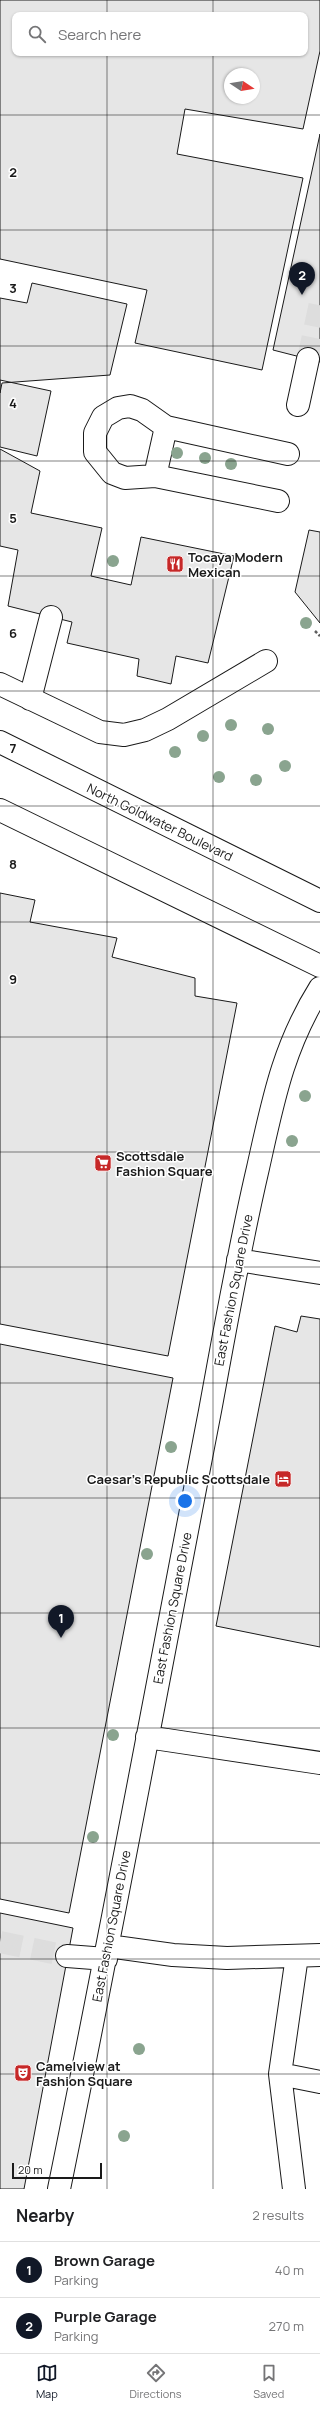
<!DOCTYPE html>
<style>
:root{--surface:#fff;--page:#f6f6f6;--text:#202124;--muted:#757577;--line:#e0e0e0;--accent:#111827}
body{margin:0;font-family:Manrope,sans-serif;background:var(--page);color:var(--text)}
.compass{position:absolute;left:224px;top:68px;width:36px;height:36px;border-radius:50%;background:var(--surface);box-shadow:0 1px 3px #0004;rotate:102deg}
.scale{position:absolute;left:12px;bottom:10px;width:90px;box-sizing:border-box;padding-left:4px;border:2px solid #1a1a1a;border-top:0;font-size:11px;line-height:14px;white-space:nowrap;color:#1a1a1a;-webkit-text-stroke:3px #fff;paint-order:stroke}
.you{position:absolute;left:185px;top:1501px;width:14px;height:14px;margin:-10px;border:3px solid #fff;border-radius:50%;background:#1a73e8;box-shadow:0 0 0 6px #1a73e833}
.badge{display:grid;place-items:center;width:26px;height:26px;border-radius:50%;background:var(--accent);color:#fff;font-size:13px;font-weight:700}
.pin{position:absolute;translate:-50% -33px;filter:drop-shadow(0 1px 2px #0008)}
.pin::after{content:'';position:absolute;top:21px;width:14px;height:12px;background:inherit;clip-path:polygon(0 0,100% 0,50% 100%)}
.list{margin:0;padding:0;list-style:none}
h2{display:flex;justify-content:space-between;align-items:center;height:52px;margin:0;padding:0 16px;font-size:17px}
h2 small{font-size:13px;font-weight:400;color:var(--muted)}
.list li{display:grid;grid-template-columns:26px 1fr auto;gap:12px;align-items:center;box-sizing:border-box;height:56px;padding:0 16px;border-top:1px solid var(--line)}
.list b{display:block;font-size:15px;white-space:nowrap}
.list p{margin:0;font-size:13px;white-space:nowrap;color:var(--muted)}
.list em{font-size:13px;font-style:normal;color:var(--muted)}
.icon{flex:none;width:22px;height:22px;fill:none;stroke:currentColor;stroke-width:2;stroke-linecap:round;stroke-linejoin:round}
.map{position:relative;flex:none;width:320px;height:2189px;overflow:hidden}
.search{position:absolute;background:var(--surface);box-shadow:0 1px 3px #0004;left:12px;right:12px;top:12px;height:44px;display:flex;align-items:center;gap:10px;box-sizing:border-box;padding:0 14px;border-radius:8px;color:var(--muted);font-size:15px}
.sheet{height:164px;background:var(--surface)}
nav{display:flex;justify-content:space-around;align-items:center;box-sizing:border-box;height:56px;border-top:1px solid var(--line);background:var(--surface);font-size:11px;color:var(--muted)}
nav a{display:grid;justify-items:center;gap:2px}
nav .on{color:var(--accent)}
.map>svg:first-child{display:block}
.building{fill:#e6e6e6;stroke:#1a1a1a;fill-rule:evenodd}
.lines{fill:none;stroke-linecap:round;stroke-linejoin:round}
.minor-tunnel{stroke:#ddd;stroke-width:22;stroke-dasharray:22 11;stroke-linecap:butt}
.minor-casing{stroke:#1a1a1a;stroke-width:24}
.major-casing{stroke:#1a1a1a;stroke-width:24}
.path{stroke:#5f5f5f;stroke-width:2.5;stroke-dasharray:3 2;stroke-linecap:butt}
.minor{stroke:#fff;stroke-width:22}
.major{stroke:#fff;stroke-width:22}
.tree{fill:#8aa48f}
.grid{fill:none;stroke:#1a1a1a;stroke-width:1;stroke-opacity:0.55}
.labels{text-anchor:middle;stroke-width:3;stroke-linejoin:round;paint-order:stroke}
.poi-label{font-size:13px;font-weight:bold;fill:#1a1a1a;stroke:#fff;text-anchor:start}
.street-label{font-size:13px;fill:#1a1a1a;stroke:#fff}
.grid-label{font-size:13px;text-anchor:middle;font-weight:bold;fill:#1a1a1a;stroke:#fff;stroke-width:3;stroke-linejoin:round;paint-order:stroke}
</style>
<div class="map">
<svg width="320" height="2189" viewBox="0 0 320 2189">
<rect width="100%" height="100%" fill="#fff"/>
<path class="building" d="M0,0H320V51L303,129L185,109L177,154L303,178L262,370L135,343L147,290L0,259ZM15,15H305V53H15ZM230,74H254V98H230Z
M320,134V362L273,350Z
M32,283L127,304L110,375L2,383L0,393V298L27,303Z
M0,380L51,391L37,456L0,447Z
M0,449L40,471L31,513L102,528L91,576L131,585L141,537L234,556L208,663L176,656L171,684L137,676L139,659L67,643L72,622L8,606L18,550L0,546Z
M309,530L320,532V623L295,592Z
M0,893L35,900L30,922L117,938L112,957L195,978V996L237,1003L168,1356L0,1324Z
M301,1316L320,1319V1647L216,1626L275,1326L297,1332Z
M0,1344L173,1378L69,1913L0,1899Z
M0,1913L73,1928L24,2189H0Z"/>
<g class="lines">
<path class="minor-tunnel" d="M308,359L320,303
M0,1942L67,1956"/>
<defs>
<path id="minor" d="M298,405L308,359
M155,476L166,427
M278,501L155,476L125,478L112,473L95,452V433L103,417L118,408L130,406L142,410L166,427L288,454
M0,684L100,732L124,735L145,730L168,719L266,661
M30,699L51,617
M238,1260L320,1273
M147,1737L320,1763
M108,1946L173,1955L227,1958L320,1955
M67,1956L106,1959
M297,1956L280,2074L320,2082
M280,2074L294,2189
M59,2189C112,1930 160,1670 210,1411C225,1330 239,1249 258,1168C273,1101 283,1047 320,988"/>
<path id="major" d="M0,742L320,901
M0,810L320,966"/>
</defs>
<use href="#minor" class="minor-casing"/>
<use href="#major" class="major-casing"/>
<path class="path" d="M315,631L320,636"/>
<use href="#minor" class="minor"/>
<use href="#major" class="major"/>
</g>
<g class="tree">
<circle cx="177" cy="453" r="6"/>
<circle cx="205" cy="458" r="6"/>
<circle cx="231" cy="464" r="6"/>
<circle cx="113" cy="561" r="6"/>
<circle cx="306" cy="623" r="6"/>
<circle cx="231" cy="725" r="6"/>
<circle cx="268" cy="729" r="6"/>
<circle cx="203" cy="736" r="6"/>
<circle cx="175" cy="752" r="6"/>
<circle cx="285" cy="766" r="6"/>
<circle cx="219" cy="777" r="6"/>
<circle cx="256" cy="780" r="6"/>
<circle cx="305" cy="1096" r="6"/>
<circle cx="292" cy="1141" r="6"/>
<circle cx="171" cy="1447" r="6"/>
<circle cx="147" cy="1554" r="6"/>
<circle cx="113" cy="1735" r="6"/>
<circle cx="93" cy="1837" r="6"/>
<circle cx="139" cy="2049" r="6"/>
<circle cx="124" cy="2136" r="6"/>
</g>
<path class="grid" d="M107,0V15M213,0V15M107,53V2189M213,53V2189M0,115H320M0,230H320M0,346H320M0,461H320M0,576H320M0,691H320M0,806H320M0,922H320M0,1037H320M0,1152H320M0,1267H320M0,1383H320M0,1498H320M0,1613H320M0,1728H320M0,1843H320M0,1959H320M0,2074H320"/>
<defs>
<symbol id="restaurant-square" viewBox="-11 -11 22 22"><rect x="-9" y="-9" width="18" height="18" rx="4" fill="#c62828" stroke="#fff"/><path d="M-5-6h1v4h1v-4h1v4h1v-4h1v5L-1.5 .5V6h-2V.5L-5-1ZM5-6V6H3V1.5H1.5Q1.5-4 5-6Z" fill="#fff"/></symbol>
<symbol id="supermarket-square" viewBox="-11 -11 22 22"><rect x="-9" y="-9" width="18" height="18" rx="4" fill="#c62828" stroke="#fff"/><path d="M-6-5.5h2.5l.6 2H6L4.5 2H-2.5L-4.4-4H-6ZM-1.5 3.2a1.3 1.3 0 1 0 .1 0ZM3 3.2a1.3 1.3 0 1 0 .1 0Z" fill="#fff"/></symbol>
<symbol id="hotel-square" viewBox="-11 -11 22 22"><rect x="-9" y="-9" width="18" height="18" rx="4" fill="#c62828" stroke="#fff"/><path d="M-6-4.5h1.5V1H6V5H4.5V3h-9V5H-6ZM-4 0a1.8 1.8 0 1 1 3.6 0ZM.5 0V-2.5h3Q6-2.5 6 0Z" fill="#fff"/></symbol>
<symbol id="theatre-square" viewBox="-11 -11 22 22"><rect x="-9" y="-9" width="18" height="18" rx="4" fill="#c62828" stroke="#fff"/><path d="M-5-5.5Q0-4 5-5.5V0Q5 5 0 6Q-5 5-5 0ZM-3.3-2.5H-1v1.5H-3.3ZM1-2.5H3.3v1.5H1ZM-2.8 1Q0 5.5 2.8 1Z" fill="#fff"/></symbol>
</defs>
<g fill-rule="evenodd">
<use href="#restaurant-square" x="165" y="554" width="20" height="20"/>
<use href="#supermarket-square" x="93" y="1153" width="20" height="20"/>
<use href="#hotel-square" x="273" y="1469" width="20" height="20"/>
<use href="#theatre-square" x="13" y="2063" width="20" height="20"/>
</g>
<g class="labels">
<g class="poi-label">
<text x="188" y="562">Tocaya Modern<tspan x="188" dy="15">Mexican</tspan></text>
<text x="116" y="1161">Scottsdale<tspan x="116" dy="15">Fashion Square</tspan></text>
<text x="270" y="1484" text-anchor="end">Caesar's Republic Scottsdale</text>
<text x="36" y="2071">Camelview at<tspan x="36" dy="15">Fashion Square</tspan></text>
</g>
<g class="street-label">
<text transform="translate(160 822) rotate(26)" y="5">North Goldwater Boulevard</text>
<text transform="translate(233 1290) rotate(-79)" y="5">East Fashion Square Drive</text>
<text transform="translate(172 1608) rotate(-79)" y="5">East Fashion Square Drive</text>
<text transform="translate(111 1926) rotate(-79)" y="5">East Fashion Square Drive</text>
</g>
</g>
<g class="grid-label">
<text x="13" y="177">2</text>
<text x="13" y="293">3</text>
<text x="13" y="408">4</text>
<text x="13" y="523">5</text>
<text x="13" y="638">6</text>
<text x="13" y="753">7</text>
<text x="13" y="869">8</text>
<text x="13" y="984">9</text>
</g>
</svg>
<svg class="compass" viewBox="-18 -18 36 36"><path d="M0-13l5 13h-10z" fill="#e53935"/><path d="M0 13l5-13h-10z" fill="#757577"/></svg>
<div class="scale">20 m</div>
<div class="you"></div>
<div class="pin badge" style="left:61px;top:1638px">1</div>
<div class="pin badge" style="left:302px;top:295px">2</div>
<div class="search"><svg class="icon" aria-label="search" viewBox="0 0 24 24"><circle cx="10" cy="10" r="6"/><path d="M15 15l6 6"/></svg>Search here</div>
</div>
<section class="sheet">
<h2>Nearby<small>2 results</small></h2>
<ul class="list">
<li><span class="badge">1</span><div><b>Brown Garage</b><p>Parking</p></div><em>40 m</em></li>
<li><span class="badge">2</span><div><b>Purple Garage</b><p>Parking</p></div><em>270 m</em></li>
</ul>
</section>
<nav>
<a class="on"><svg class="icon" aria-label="map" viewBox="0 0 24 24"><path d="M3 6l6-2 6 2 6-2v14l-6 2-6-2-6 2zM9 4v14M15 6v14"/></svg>Map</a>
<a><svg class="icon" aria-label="directions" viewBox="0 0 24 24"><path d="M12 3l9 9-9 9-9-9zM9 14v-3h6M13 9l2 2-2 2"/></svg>Directions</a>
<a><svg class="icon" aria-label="saved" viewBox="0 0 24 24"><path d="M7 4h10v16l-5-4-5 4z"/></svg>Saved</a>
</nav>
